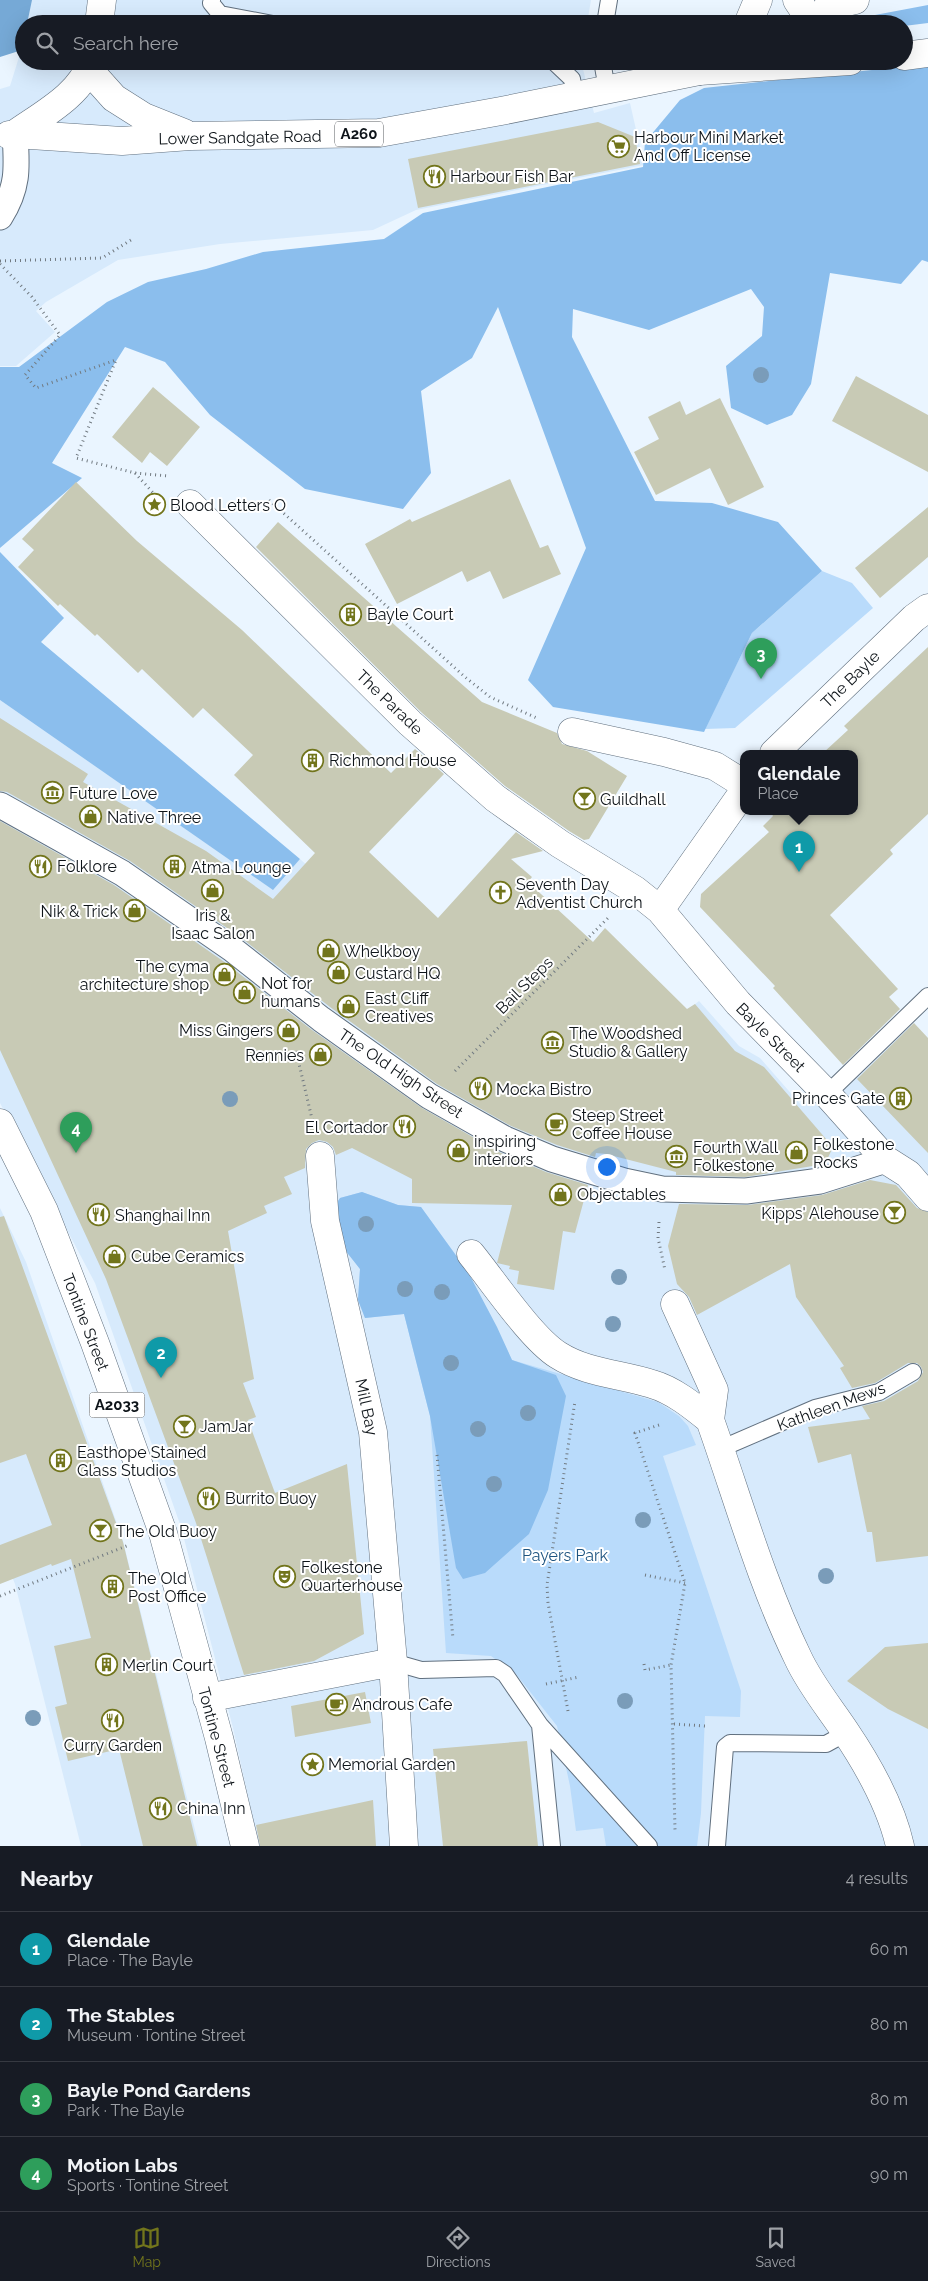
<!DOCTYPE html>
<meta charset="utf-8">
<style>
:root{--surface:#171b24;--page:#242831;--text:#f1f3f6;--muted:#9ea1a6;--line:#363941;--accent:#72751c}
body{margin:0;font-family:Raleway,sans-serif;background:var(--page);color:var(--text)}
.you{position:absolute;left:606px;top:1166px;width:18px;height:18px;margin:-12px;border:4px solid #fff;border-radius:50%;background:#1a73e8;box-shadow:0 0 0 8px #1a73e833}
.badge{display:grid;place-items:center;width:32px;height:32px;border-radius:50%;background:var(--accent);color:#fff;font-size:16px;font-weight:700}
.pin{position:absolute;translate:-50% -41px;filter:drop-shadow(0 1px 2px #0008)}
.pin::after{content:'';position:absolute;top:26px;width:18px;height:15px;background:inherit;clip-path:polygon(0 0,100% 0,50% 100%)}
.popup{position:absolute;left:740px;top:750px;width:118px;height:65px;box-sizing:border-box;display:grid;place-content:center;border-radius:10px;background:var(--surface);filter:drop-shadow(0 1px 4px #0005);font-size:16px;white-space:nowrap;color:var(--muted)}
.popup b{font-size:19px;color:var(--text)}
.popup::after{content:'';position:absolute;left:50%;top:100%;margin-left:-10px;border:10px solid transparent;border-top-color:var(--surface)}
.list{margin:0;padding:0;list-style:none}
h2{display:flex;justify-content:space-between;align-items:center;height:65px;margin:0;padding:0 20px;font-size:21px}
h2 small{font-size:16px;font-weight:400;color:var(--muted)}
.list li{display:grid;grid-template-columns:32px 1fr auto;gap:15px;align-items:center;box-sizing:border-box;height:75px;padding:0 20px;border-top:1px solid var(--line)}
.list b{display:block;font-size:19px;white-space:nowrap}
.list p{margin:0;font-size:16px;white-space:nowrap;color:var(--muted)}
.list em{font-size:16px;font-style:normal;color:var(--muted)}
.icon{flex:none;width:28px;height:28px;fill:none;stroke:currentColor;stroke-width:2;stroke-linecap:round;stroke-linejoin:round}
.map{position:relative;flex:none;width:928px;height:1846px;overflow:hidden}
.search{position:absolute;background:var(--surface);box-shadow:0 5px 20px #0002;left:15px;right:15px;top:15px;height:55px;display:flex;align-items:center;gap:12px;box-sizing:border-box;padding:0 18px;border-radius:28px;color:var(--muted);font-size:19px}
.sheet{height:365px;background:var(--surface)}
nav{display:flex;justify-content:space-around;align-items:center;box-sizing:border-box;height:70px;border-top:1px solid var(--line);background:var(--surface);font-size:14px;color:var(--muted)}
nav a{display:grid;justify-items:center;gap:2px}
nav .on{color:var(--accent)}
.map>svg:first-child{display:block}
.built{fill:#d7eafc}
.green{fill:#b9dbfb}
.forest{fill:#8bbeed}
.water{fill:#76a9d6}
.building{fill:#c8cab5}
.lines{fill:none;stroke-linecap:round;stroke-linejoin:round}
.service-casing{stroke:#61707f;stroke-width:18}
.pedestrian-casing{stroke:#61707f;stroke-width:27}
.minor-casing{stroke:#61707f;stroke-width:29}
.tertiary-casing{stroke:#61707f;stroke-width:29}
.primary-casing{stroke:#61707f;stroke-width:29}
.path{stroke:#717a81;stroke-width:3;stroke-dasharray:1 4;stroke-linecap:butt}
.service{stroke:#fff;stroke-width:16}
.pedestrian{stroke:#fff;stroke-width:25}
.minor{stroke:#fff;stroke-width:28}
.tertiary{stroke:#fff;stroke-width:28}
.primary{stroke:#fff;stroke-width:28}
.tree{fill:#7a9cb9}
.labels{text-anchor:middle;stroke-width:4;stroke-linejoin:round;paint-order:stroke}
.shield{fill:#fff;stroke:#565a5e;stroke-width:1}
.shield-label{font-size:15px;font-weight:bold;fill:#0e1419}
.street-label{font-size:16px;fill:#0e1419;stroke:#fff}
.poi-label{font-size:16px;fill:#0e1419;stroke:#fff;text-anchor:start}
.park-label{font-size:16px;fill:#1e5480;stroke:#fff}
</style>
<div class="map">
<svg width="928" height="1846" viewBox="0 0 928 1846">
<rect width="100%" height="100%" fill="#eaf5ff"/>
<path class="built" d="M31,0H591L587,24H27Z
M24,41V61H581L594,113L630,103L644,165L416,210L373,230L220,244L118,260L46,302L36,311L55,332L16,366H0V89L10,86Z
M0,700L272,889L300,859L410,958L639,1048L699,1001L739,1046L760,1058L802,1106L906,1021L928,1044V1846H259L233,1728L181,1527L95,1283L0,1103Z
M0,1208L26,1262L123,1541L199,1846H81L15,1584L0,1547Z"/>
<path class="green" d="M822,571L852,583L873,608L735,728L705,729L752,633Z
M362,1192L398,1205L421,1207L468,1272L512,1360L658,1402L679,1416L688,1426L696,1445L663,1456L741,1691L740,1717L705,1716L701,1813L697,1846H606L603,1828L576,1831L570,1786L557,1726L516,1674L491,1656L446,1653L430,1416L404,1314L365,1318L358,1300L360,1269L334,1236L340,1198Z"/>
<path class="forest" d="M928,5V23L904,26V24H880L875,15Z
M928,64V262L922,260L901,284L830,273L811,384L792,415L767,425L731,408L726,366L762,336L764,307L751,289L649,330L573,309L572,337L655,501L712,503L778,522L822,571L752,633L704,732L553,707L528,680L586,548L498,307L472,358L421,391L431,473L403,509L305,489L210,415L165,362L125,347L52,463L82,478L0,548V367H19L107,302L148,282L206,269L263,252L384,239L423,213L643,167L645,142L680,100L704,88Z
M0,552L64,618L41,642L300,859L273,890L0,700Z
M362,1192L398,1205L421,1207L468,1272L497,1327L512,1360L556,1375L566,1396L548,1490L529,1534L485,1573L463,1579L456,1568L430,1416L404,1314L365,1318L358,1300L360,1269L334,1236L331,1211L340,1198Z"/>
<path class="water" d="M0,0H32L27,24H24L22,50L0,57Z"/>
<path class="building" d="M598,122L635,137L640,164L418,208L408,159Z
M856,376L928,415V472L832,421Z
M153,387L200,427L167,466L150,452L142,463L112,437Z
M720,398L764,487L728,505L710,468L656,495L634,452L659,439L648,417L680,401L686,415Z
M510,479L540,548L548,545L561,574L503,599L490,571L467,582L462,571L397,604L365,544L410,519L412,522Z
M76,482L137,541L242,630L391,773L415,749L444,774L369,852L438,918L516,832L543,851L511,859L532,877L528,882L593,942L605,928L687,1009L695,1004L735,1051L764,1067L833,1147L825,1164L745,1177L676,1175V1172L606,1154L596,1153L595,1157L557,1145L511,1126L437,1084L330,1007L240,937L130,861L7,792L0,791V718L88,774L83,782L206,851L273,899L315,853L234,775L253,755L203,708L193,718L142,669L138,673L97,634L95,636L60,604L58,606L18,567L34,550L22,539Z
M928,507V557L880,598L855,568Z
M278,522L482,702L557,733L562,744L587,751L627,776L589,839L584,840L569,831L505,786L421,712L256,547Z
M928,647V814L890,850L893,854L830,915L898,989L889,997L900,1009L843,1065L773,988L775,986L700,907L701,894L769,832L763,826L773,816L770,811H854V753H823L848,730L844,726Z
M0,821L114,885L223,961L312,1030L422,1108L499,1152L546,1172L588,1185L575,1233L563,1231L554,1290L517,1284L519,1271L509,1269L510,1266L497,1263L512,1205L412,1203V1179L352,1148L336,1155L333,1147L327,1142L319,1140L312,1143L306,1149L305,1168L284,1177L292,1194L264,1206L267,1213L228,1231L254,1379L243,1383L256,1417L248,1420L275,1493L347,1464L364,1634L314,1661L244,1675L196,1523L106,1279L0,1050Z
M914,1023L928,1038V1153L857,1079Z
M870,1180L896,1185L917,1208L928,1212V1556L876,1562L872,1532H867L851,1454L818,1463L808,1427L870,1419L862,1406L884,1401L918,1381L923,1372L921,1367L917,1363H908L875,1383L852,1388L840,1368L844,1366L796,1297L790,1264L697,1315L689,1297L677,1284L668,1246L679,1204L748,1205L822,1195Z
M4,1216L123,1542L197,1846H143L119,1749L68,1761L55,1707L67,1704L54,1646L91,1638L71,1559L52,1566L51,1564L0,1584V1545L52,1525L26,1454L0,1463V1217Z
M928,1643V1729L888,1709L847,1681L885,1647Z
M365,1692L371,1723L295,1737L291,1706Z
M527,1741L538,1846H443L433,1749Z
M373,1800L376,1846H260L256,1825Z"/>
<g class="lines">
<defs>
<path id="service" d="M212,0L211,3L220,14L273,24
M605,24L609,0
M553,61L572,79L575,95
M602,61L607,89
M827,1094L928,996
M720,1449L815,1408L879,1392L913,1372
M393,1662L421,1670L496,1668L505,1674L540,1725L649,1846
M540,1725L552,1846
M717,1846L725,1747L730,1743L826,1744L846,1733"/>
<path id="pedestrian" d="M0,217C19,187 17,167 15,134
M0,805L122,873L232,949L321,1019L429,1096L505,1139L552,1159L624,1181L662,1189L746,1191L820,1181L886,1160"/>
<path id="minor" d="M828,6L855,0
M190,504L410,723L495,798L560,844L635,890L660,910L738,1003L827,1094L886,1160L908,1174L928,1197
M572,732L664,752L715,766L744,784
M774,753L914,618L928,608
M660,910L744,791
M320,1156L325,1221L373,1432L393,1662L404,1846
M471,1254C493,1281 531,1338 558,1355C586,1373 621,1374 652,1384C673,1390 693,1406 710,1420
M675,1304L714,1390L710,1420C738,1499 761,1582 798,1658C810,1684 829,1707 845,1731C868,1765 891,1806 900,1846
M207,1698L393,1662"/>
<path id="tertiary" d="M797,0L813,24
M904,56L928,53
M699,71L850,61"/>
<path id="primary" d="M99,24L102,0
M748,24L758,0
M89,70L114,98L144,117L184,133
M15,134L122,141L190,136L379,133L501,111L699,71L714,61
M9,135L15,134C40,116 83,94 91,61
M0,1123L44,1211L95,1343L163,1533L219,1738L245,1846"/>
</defs>
<use href="#service" class="service-casing"/>
<use href="#pedestrian" class="pedestrian-casing"/>
<use href="#minor" class="minor-casing"/>
<use href="#tertiary" class="tertiary-casing"/>
<use href="#primary" class="primary-casing"/>
<path class="path" d="M0,261L102,258L131,240
M0,264L32,297L60,335L25,375L36,388L116,360L76,458L135,473L168,476
M135,473L156,496
M269,500L465,677L490,697L539,719
M296,1051L313,1123
M455,1071L610,916
M659,1222L658,1238L665,1270
M659,1425L635,1433L685,1583L671,1665L675,1830
M437,1455L453,1639
M645,1575L685,1583
M0,1596L129,1545
M644,1664L645,1670L671,1665
M546,1684L579,1677
M568,1711L548,1603L547,1585L575,1401
M674,1724L705,1726"/>
<use href="#service" class="service"/>
<use href="#pedestrian" class="pedestrian"/>
<use href="#minor" class="minor"/>
<use href="#tertiary" class="tertiary"/>
<use href="#primary" class="primary"/>
</g>
<g class="tree">
<circle cx="761" cy="375" r="8"/>
<circle cx="230" cy="1099" r="8"/>
<circle cx="366" cy="1224" r="8"/>
<circle cx="619" cy="1277" r="8"/>
<circle cx="405" cy="1289" r="8"/>
<circle cx="442" cy="1292" r="8"/>
<circle cx="613" cy="1324" r="8"/>
<circle cx="451" cy="1363" r="8"/>
<circle cx="528" cy="1413" r="8"/>
<circle cx="478" cy="1429" r="8"/>
<circle cx="494" cy="1484" r="8"/>
<circle cx="643" cy="1520" r="8"/>
<circle cx="826" cy="1576" r="8"/>
<circle cx="625" cy="1701" r="8"/>
<circle cx="33" cy="1718" r="8"/>
</g>
<defs>
<symbol id="supermarket-ring" viewBox="-11 -11 22 22"><circle r="9.5" fill="#fff" stroke="#72751c" stroke-width="1.5"/><path d="M-6-5.5h2.5l.6 2H6L4.5 2H-2.5L-4.4-4H-6ZM-1.5 3.2a1.3 1.3 0 1 0 .1 0ZM3 3.2a1.3 1.3 0 1 0 .1 0Z" fill="#72751c"/></symbol>
<symbol id="restaurant-ring" viewBox="-11 -11 22 22"><circle r="9.5" fill="#fff" stroke="#72751c" stroke-width="1.5"/><path d="M-5-6h1v4h1v-4h1v4h1v-4h1v5L-1.5 .5V6h-2V.5L-5-1ZM5-6V6H3V1.5H1.5Q1.5-4 5-6Z" fill="#72751c"/></symbol>
<symbol id="sight-ring" viewBox="-11 -11 22 22"><circle r="9.5" fill="#fff" stroke="#72751c" stroke-width="1.5"/><path d="M0-6L1.8-2.2L6-1.7L2.9 1.2L3.7 5.4L0 3.3L-3.7 5.4L-2.9 1.2L-6-1.7L-1.8-2.2Z" fill="#72751c"/></symbol>
<symbol id="building-ring" viewBox="-11 -11 22 22"><circle r="9.5" fill="#fff" stroke="#72751c" stroke-width="1.5"/><path d="M-4-6H4V6H1V3H-1V6H-4ZM-2.5-4.3h1.7v1.8h-1.7ZM.8-4.3h1.7v1.8H.8ZM-2.5-1h1.7V.8h-1.7ZM.8-1h1.7V.8H.8Z" fill="#72751c"/></symbol>
<symbol id="museum-ring" viewBox="-11 -11 22 22"><circle r="9.5" fill="#fff" stroke="#72751c" stroke-width="1.5"/><path d="M0-6L6-3V-2H-6V-3ZM-5-1h2V3h-2ZM-1-1h2V3h-2ZM3-1h2V3H3ZM-6 4H6V6H-6Z" fill="#72751c"/></symbol>
<symbol id="bar-ring" viewBox="-11 -11 22 22"><circle r="9.5" fill="#fff" stroke="#72751c" stroke-width="1.5"/><path d="M-6-5H6L.8 .8V4.5H3.5V6h-7V4.5H-.8V.8Z" fill="#72751c"/></symbol>
<symbol id="shop-ring" viewBox="-11 -11 22 22"><circle r="9.5" fill="#fff" stroke="#72751c" stroke-width="1.5"/><path d="M-5-2.5h2.3a2.7 3.5 0 0 1 5.4 0H5L5.5 6h-11ZM-1.5-2.5h3a1.5 2.3 0 0 0-3 0Z" fill="#72751c"/></symbol>
<symbol id="church-ring" viewBox="-11 -11 22 22"><circle r="9.5" fill="#fff" stroke="#72751c" stroke-width="1.5"/><path d="M-1.2-6h2.4v3.5h3.3v2.4h-3.3V6h-2.4V-.1h-3.3v-2.4h3.3Z" fill="#72751c"/></symbol>
<symbol id="cafe-ring" viewBox="-11 -11 22 22"><circle r="9.5" fill="#fff" stroke="#72751c" stroke-width="1.5"/><path d="M-5.5-4.5H6V0H3Q3 3.5 0 3.5H-2.5Q-5.5 3.5-5.5 0ZM3-3.2v2h1.7v-2ZM-6 4.5H4V6H-6Z" fill="#72751c"/></symbol>
<symbol id="theatre-ring" viewBox="-11 -11 22 22"><circle r="9.5" fill="#fff" stroke="#72751c" stroke-width="1.5"/><path d="M-5-5.5Q0-4 5-5.5V0Q5 5 0 6Q-5 5-5 0ZM-3.3-2.5H-1v1.5H-3.3ZM1-2.5H3.3v1.5H1ZM-2.8 1Q0 5.5 2.8 1Z" fill="#72751c"/></symbol>
</defs>
<g fill-rule="evenodd">
<use href="#supermarket-ring" x="606" y="134" width="25" height="25"/>
<use href="#restaurant-ring" x="422" y="164" width="25" height="25"/>
<use href="#sight-ring" x="142" y="492" width="25" height="25"/>
<use href="#building-ring" x="338" y="602" width="25" height="25"/>
<use href="#building-ring" x="300" y="748" width="25" height="25"/>
<use href="#museum-ring" x="40" y="780" width="25" height="25"/>
<use href="#bar-ring" x="572" y="786" width="25" height="25"/>
<use href="#shop-ring" x="78" y="804" width="25" height="25"/>
<use href="#restaurant-ring" x="28" y="854" width="25" height="25"/>
<use href="#building-ring" x="162" y="854" width="25" height="25"/>
<use href="#shop-ring" x="200" y="878" width="25" height="25"/>
<use href="#church-ring" x="488" y="880" width="25" height="25"/>
<use href="#shop-ring" x="122" y="898" width="25" height="25"/>
<use href="#shop-ring" x="316" y="938" width="25" height="25"/>
<use href="#shop-ring" x="326" y="960" width="25" height="25"/>
<use href="#shop-ring" x="212" y="962" width="25" height="25"/>
<use href="#shop-ring" x="232" y="980" width="25" height="25"/>
<use href="#shop-ring" x="336" y="994" width="25" height="25"/>
<use href="#shop-ring" x="276" y="1018" width="25" height="25"/>
<use href="#museum-ring" x="540" y="1030" width="25" height="25"/>
<use href="#shop-ring" x="308" y="1042" width="25" height="25"/>
<use href="#restaurant-ring" x="468" y="1076" width="25" height="25"/>
<use href="#building-ring" x="888" y="1086" width="25" height="25"/>
<use href="#cafe-ring" x="544" y="1112" width="25" height="25"/>
<use href="#restaurant-ring" x="392" y="1114" width="25" height="25"/>
<use href="#shop-ring" x="446" y="1138" width="25" height="25"/>
<use href="#shop-ring" x="784" y="1140" width="25" height="25"/>
<use href="#museum-ring" x="664" y="1144" width="25" height="25"/>
<use href="#shop-ring" x="548" y="1182" width="25" height="25"/>
<use href="#bar-ring" x="882" y="1200" width="25" height="25"/>
<use href="#restaurant-ring" x="86" y="1202" width="25" height="25"/>
<use href="#shop-ring" x="102" y="1244" width="25" height="25"/>
<use href="#bar-ring" x="172" y="1414" width="25" height="25"/>
<use href="#building-ring" x="48" y="1448" width="25" height="25"/>
<use href="#restaurant-ring" x="196" y="1486" width="25" height="25"/>
<use href="#bar-ring" x="88" y="1518" width="25" height="25"/>
<use href="#theatre-ring" x="272" y="1564" width="25" height="25"/>
<use href="#building-ring" x="100" y="1574" width="25" height="25"/>
<use href="#building-ring" x="94" y="1652" width="25" height="25"/>
<use href="#cafe-ring" x="324" y="1692" width="25" height="25"/>
<use href="#restaurant-ring" x="100" y="1708" width="25" height="25"/>
<use href="#sight-ring" x="300" y="1752" width="25" height="25"/>
<use href="#restaurant-ring" x="148" y="1796" width="25" height="25"/>
</g>
<g class="labels">
<g class="shield">
<rect x="335" y="121.5" width="48" height="25" rx="4"/>
<rect x="89.5" y="1392.5" width="55" height="25" rx="4"/>
</g>
<g class="shield-label">
<text x="359" y="139">A260</text>
<text x="117" y="1410">A2033</text>
</g>
<g class="street-label">
<text transform="translate(240 137) rotate(-1)" y="6">Lower Sandgate Road</text>
<text transform="translate(850 679) rotate(-44)" y="6">The Bayle</text>
<text transform="translate(390 702) rotate(44)" y="6">The Parade</text>
<text transform="translate(524 985) rotate(-45)" y="6">Bail Steps</text>
<text transform="translate(771 1037) rotate(45)" y="6">Bayle Street</text>
<text transform="translate(401 1073) rotate(34)" y="6">The Old High Street</text>
<text transform="translate(86 1322) rotate(69)" y="6">Tontine Street</text>
<text transform="translate(831 1406) rotate(-20)" y="6">Kathleen Mews</text>
<text transform="translate(367 1407) rotate(78)" y="6">Mill Bay</text>
<text transform="translate(217 1737) rotate(75)" y="6">Tontine Street</text>
</g>
<g class="poi-label">
<text x="634" y="143">Harbour Mini Market<tspan x="634" dy="18">And Off License</tspan></text>
<text x="450" y="182">Harbour Fish Bar</text>
<text x="170" y="511">Blood Letters O</text>
<text x="367" y="620">Bayle Court</text>
<text x="329" y="766">Richmond House</text>
<text x="69" y="799">Future Love</text>
<text x="600" y="805">Guildhall</text>
<text x="107" y="823">Native Three</text>
<text x="57" y="872">Folklore</text>
<text x="191" y="873">Atma Lounge</text>
<text x="516" y="890">Seventh Day<tspan x="516" dy="18">Adventist Church</tspan></text>
<text x="118" y="917" text-anchor="end">Nik &amp; Trick</text>
<text x="213" y="921" text-anchor="middle">Iris &amp;<tspan x="213" dy="18">Isaac Salon</tspan></text>
<text x="344" y="957">Whelkboy</text>
<text x="209" y="972" text-anchor="end">The cyma<tspan x="209" dy="18">architecture shop</tspan></text>
<text x="355" y="979">Custard HQ</text>
<text x="261" y="989">Not for<tspan x="261" dy="18">humans</tspan></text>
<text x="365" y="1004">East Cliff<tspan x="365" dy="18">Creatives</tspan></text>
<text x="273" y="1036" text-anchor="end">Miss Gingers</text>
<text x="569" y="1039">The Woodshed<tspan x="569" dy="18">Studio &amp; Gallery</tspan></text>
<text x="304" y="1061" text-anchor="end">Rennies</text>
<text x="496" y="1095">Mocka Bistro</text>
<text x="885" y="1104" text-anchor="end">Princes Gate</text>
<text x="572" y="1121">Steep Street<tspan x="572" dy="18">Coffee House</tspan></text>
<text x="388" y="1133" text-anchor="end">El Cortador</text>
<text x="474" y="1147">inspiring<tspan x="474" dy="18">interiors</tspan></text>
<text x="813" y="1150">Folkestone<tspan x="813" dy="18">Rocks</tspan></text>
<text x="693" y="1153">Fourth Wall<tspan x="693" dy="18">Folkestone</tspan></text>
<text x="577" y="1200">Objectables</text>
<text x="879" y="1219" text-anchor="end">Kipps' Alehouse</text>
<text x="115" y="1221">Shanghai Inn</text>
<text x="131" y="1262">Cube Ceramics</text>
<text x="200" y="1432">JamJar</text>
<text x="77" y="1458">Easthope Stained<tspan x="77" dy="18">Glass Studios</tspan></text>
<text x="225" y="1504">Burrito Buoy</text>
<text x="116" y="1537">The Old Buoy</text>
<text x="301" y="1573">Folkestone<tspan x="301" dy="18">Quarterhouse</tspan></text>
<text x="128" y="1584">The Old<tspan x="128" dy="18">Post Office</tspan></text>
<text x="122" y="1671">Merlin Court</text>
<text x="352" y="1710">Androus Cafe</text>
<text x="113" y="1751" text-anchor="middle">Curry Garden</text>
<text x="328" y="1770">Memorial Garden</text>
<text x="177" y="1814">China Inn</text>
</g>
<g class="park-label">
<text x="565" y="1561">Payers Park</text>
</g>
</g>
</svg>
<div class="you"></div>
<div class="pin badge" style="left:799px;top:872px;background:#0f9aa8">1</div>
<div class="popup"><b>Glendale</b>Place</div>
<div class="pin badge" style="left:161px;top:1378px;background:#0f9aa8">2</div>
<div class="pin badge" style="left:761px;top:679px;background:#2e9e5b">3</div>
<div class="pin badge" style="left:76px;top:1153px;background:#2e9e5b">4</div>
<div class="search"><svg class="icon" aria-label="search" viewBox="0 0 24 24"><circle cx="10" cy="10" r="6"/><path d="M15 15l6 6"/></svg>Search here</div>
</div>
<section class="sheet">
<h2>Nearby<small>4 results</small></h2>
<ul class="list">
<li><span class="badge" style="background:#0f9aa8">1</span><div><b>Glendale</b><p>Place · The Bayle</p></div><em>60 m</em></li>
<li><span class="badge" style="background:#0f9aa8">2</span><div><b>The Stables</b><p>Museum · Tontine Street</p></div><em>80 m</em></li>
<li><span class="badge" style="background:#2e9e5b">3</span><div><b>Bayle Pond Gardens</b><p>Park · The Bayle</p></div><em>80 m</em></li>
<li><span class="badge" style="background:#2e9e5b">4</span><div><b>Motion Labs</b><p>Sports · Tontine Street</p></div><em>90 m</em></li>
</ul>
</section>
<nav>
<a class="on"><svg class="icon" aria-label="map" viewBox="0 0 24 24"><path d="M3 6l6-2 6 2 6-2v14l-6 2-6-2-6 2zM9 4v14M15 6v14"/></svg>Map</a>
<a><svg class="icon" aria-label="directions" viewBox="0 0 24 24"><path d="M12 3l9 9-9 9-9-9zM9 14v-3h6M13 9l2 2-2 2"/></svg>Directions</a>
<a><svg class="icon" aria-label="saved" viewBox="0 0 24 24"><path d="M7 4h10v16l-5-4-5 4z"/></svg>Saved</a>
</nav>
